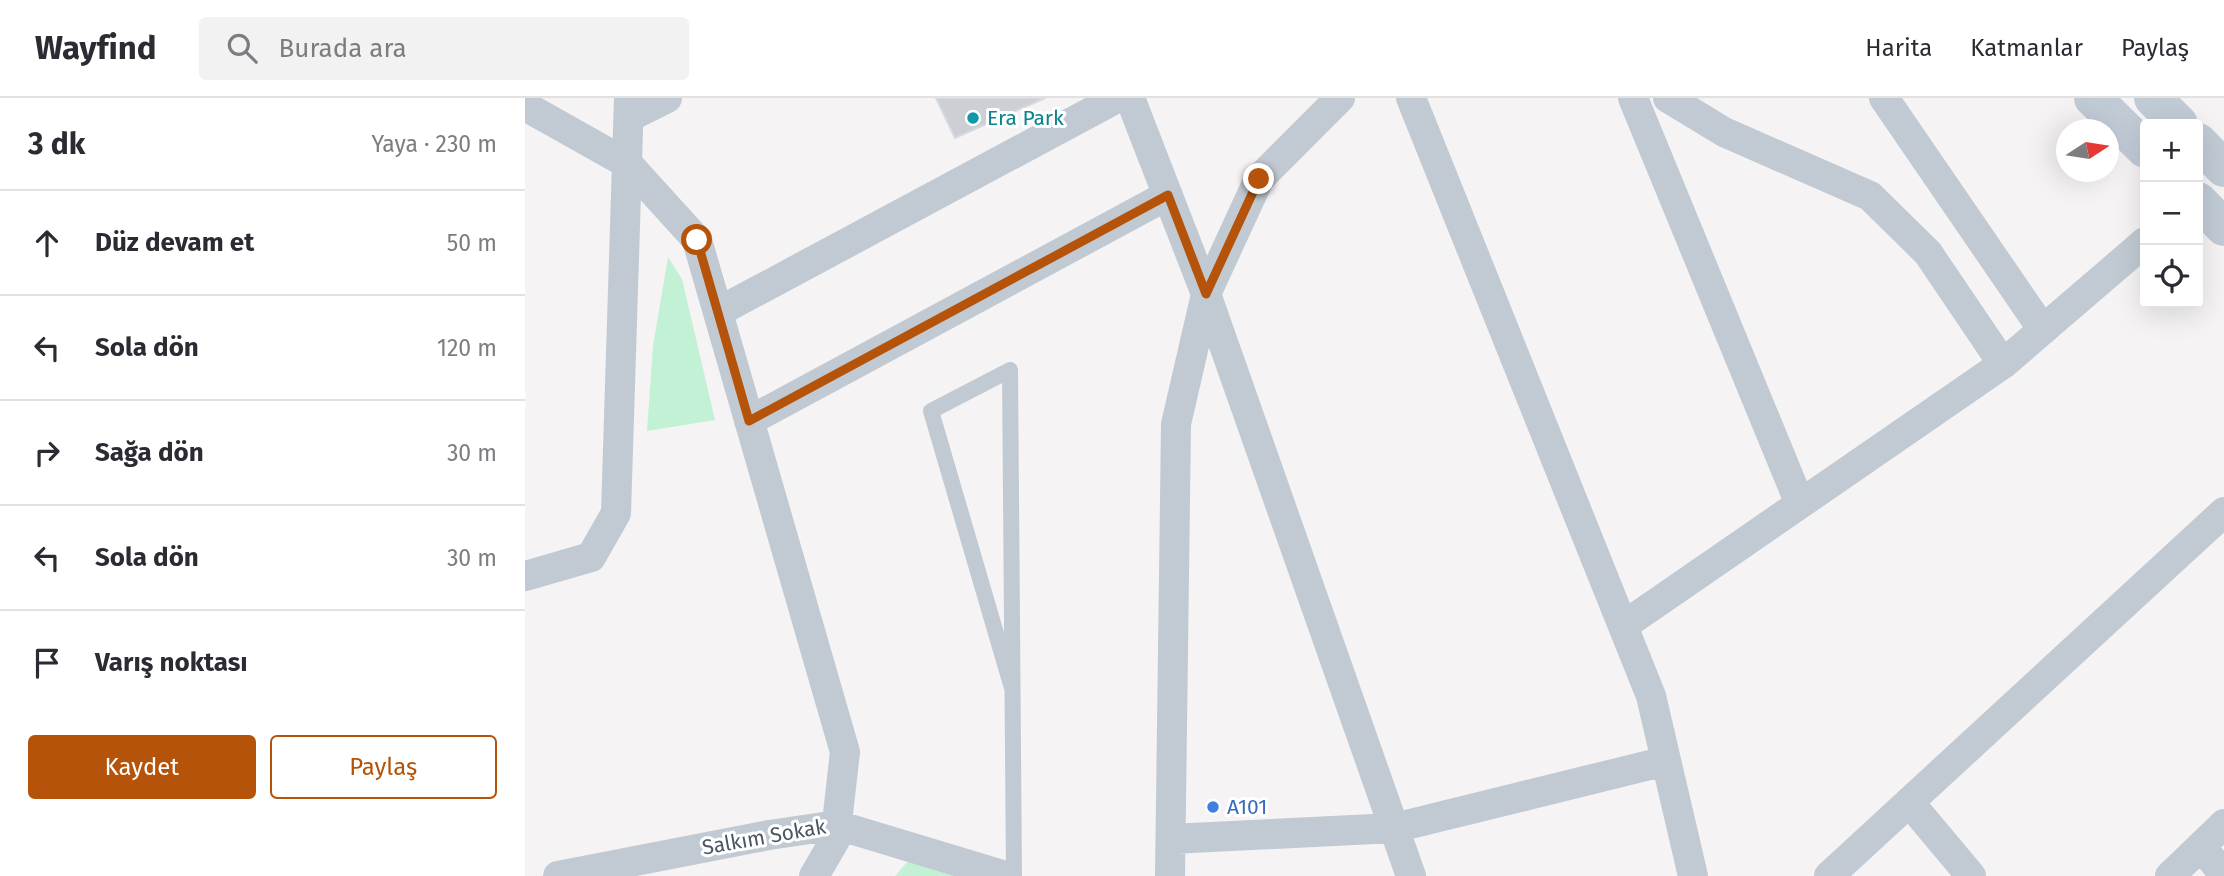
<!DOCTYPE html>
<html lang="tr">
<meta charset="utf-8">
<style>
:root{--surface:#fff;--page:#f2f2f3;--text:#2b2b33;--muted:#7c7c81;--line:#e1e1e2;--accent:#b45309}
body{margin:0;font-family:"Fira Sans",sans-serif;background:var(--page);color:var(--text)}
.controls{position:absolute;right:21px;top:21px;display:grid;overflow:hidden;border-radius:7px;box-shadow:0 7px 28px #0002}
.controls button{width:63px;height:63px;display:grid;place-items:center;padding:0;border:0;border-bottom:2px solid var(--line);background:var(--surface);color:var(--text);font:35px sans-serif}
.compass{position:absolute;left:1531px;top:21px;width:63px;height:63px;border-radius:50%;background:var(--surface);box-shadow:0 7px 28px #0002;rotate:78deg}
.stop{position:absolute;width:21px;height:21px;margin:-16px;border:5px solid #b45309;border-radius:50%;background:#fff}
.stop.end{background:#b45309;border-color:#fff;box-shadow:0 2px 7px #0008}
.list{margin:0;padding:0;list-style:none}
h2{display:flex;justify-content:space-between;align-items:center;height:91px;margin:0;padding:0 28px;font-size:30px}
h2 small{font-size:23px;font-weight:400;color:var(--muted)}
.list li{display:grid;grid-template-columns:46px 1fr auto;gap:21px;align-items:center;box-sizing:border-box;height:105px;padding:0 28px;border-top:2px solid var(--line)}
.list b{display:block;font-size:26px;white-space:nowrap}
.list em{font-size:23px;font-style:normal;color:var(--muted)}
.actions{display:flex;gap:14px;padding:21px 28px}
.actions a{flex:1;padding:16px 0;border:2px solid var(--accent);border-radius:7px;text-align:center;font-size:24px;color:var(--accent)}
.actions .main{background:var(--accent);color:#fff}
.icon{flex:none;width:38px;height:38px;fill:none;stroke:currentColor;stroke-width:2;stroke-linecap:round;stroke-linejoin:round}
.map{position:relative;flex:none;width:1699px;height:778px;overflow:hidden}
header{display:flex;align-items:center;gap:42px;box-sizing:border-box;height:98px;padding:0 35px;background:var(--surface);border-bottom:2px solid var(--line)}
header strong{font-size:33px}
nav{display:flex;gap:38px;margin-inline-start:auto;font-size:24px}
.search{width:490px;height:63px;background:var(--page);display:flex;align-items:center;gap:18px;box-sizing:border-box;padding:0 24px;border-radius:7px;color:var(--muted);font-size:26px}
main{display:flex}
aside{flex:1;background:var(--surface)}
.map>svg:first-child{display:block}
.green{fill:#c3f1d5}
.building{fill:#cdcfd5;stroke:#d7d9de;stroke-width:2}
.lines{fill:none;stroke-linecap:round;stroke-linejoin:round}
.service{stroke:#c1cad2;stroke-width:16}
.minor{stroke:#c1cad2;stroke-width:30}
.secondary{stroke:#c1cbd6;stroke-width:38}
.route{stroke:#b45309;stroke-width:9}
.culture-dot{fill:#0f9aa8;stroke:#fff;stroke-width:2.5}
.shop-dot{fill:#3f7fe0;stroke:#fff;stroke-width:2.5}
.labels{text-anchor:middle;stroke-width:6;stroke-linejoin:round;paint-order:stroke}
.culture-label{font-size:21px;fill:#0d838f;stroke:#fff;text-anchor:start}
.shop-label{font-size:21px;fill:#366cbe;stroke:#fff;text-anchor:start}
.street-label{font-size:21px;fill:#4a5661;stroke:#fff}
</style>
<header>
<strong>Wayfind</strong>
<div class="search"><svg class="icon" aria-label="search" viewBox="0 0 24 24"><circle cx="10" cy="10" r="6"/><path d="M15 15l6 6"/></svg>Burada ara</div>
<nav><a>Harita</a><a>Katmanlar</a><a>Paylaş</a></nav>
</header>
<main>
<aside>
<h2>3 dk<small>Yaya · 230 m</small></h2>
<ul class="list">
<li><svg class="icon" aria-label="ahead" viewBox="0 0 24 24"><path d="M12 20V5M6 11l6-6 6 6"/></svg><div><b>Düz devam et</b></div><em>50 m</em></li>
<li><svg class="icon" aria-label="left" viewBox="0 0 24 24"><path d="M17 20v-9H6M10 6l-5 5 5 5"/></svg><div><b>Sola dön</b></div><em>120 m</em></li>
<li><svg class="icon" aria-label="right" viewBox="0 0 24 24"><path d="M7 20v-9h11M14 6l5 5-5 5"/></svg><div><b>Sağa dön</b></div><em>30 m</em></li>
<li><svg class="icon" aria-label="left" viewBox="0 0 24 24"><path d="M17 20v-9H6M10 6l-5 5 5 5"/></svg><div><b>Sola dön</b></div><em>30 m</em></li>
<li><svg class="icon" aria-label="arrive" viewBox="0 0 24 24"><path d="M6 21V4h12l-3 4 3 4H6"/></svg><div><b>Varış noktası</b></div></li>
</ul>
<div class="actions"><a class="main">Kaydet</a><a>Paylaş</a></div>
</aside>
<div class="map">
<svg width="1699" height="778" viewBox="0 0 1699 778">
<rect width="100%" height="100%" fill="#f5f3f3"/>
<path class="green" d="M143,159L157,181L190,322L122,333L128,248Z
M385,761L439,778H370Z"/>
<path class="building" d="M411,0H520L430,40Z"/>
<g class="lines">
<path class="service" d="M487,590L406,313L485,272L489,778"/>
<path class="minor" d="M605,0L681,196L886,778
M886,0L1126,598L1168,778
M1108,0L1275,406
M1143,0L1199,34L1345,98L1403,155L1478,266
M1359,0L1518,232
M0,8L103,66L172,142L320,654L310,742L289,778
M104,19L142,0
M193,214L592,0
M224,323L643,97
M0,478L66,459L91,415L104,0
M1098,528L1478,266L1620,144
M1384,704L1446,778
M646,741L869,730L1141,663
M1676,748L1699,777
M33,778L244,737L312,727L481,778
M645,778L651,326L681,196L734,81L815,0
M1304,778L1699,414
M1645,778L1699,726"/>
<path class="secondary" d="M1568,0L1620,51
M1628,0L1654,26
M1673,44L1699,70
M1673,103L1699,129"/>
</g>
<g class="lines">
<path class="route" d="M172,142L224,323L643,97L681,196L734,81"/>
</g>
<circle class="culture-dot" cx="448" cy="20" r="7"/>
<circle class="shop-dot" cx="688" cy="709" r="7"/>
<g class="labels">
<g class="culture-label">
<text x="462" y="27">Era Park</text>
</g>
<g class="shop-label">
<text x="702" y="716">A101</text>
</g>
<g class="street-label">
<text transform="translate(239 739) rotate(-10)" y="7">Salkım Sokak</text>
</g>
</g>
</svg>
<div class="controls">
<button>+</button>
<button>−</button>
<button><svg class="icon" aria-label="locate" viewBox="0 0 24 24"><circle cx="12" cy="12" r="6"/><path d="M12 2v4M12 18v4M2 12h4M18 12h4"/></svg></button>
</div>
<svg class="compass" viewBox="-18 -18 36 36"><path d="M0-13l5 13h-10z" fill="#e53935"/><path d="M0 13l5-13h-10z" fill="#7c7c81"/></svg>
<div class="stop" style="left:172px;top:142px"></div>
<div class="stop end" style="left:734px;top:81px"></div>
</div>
</main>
